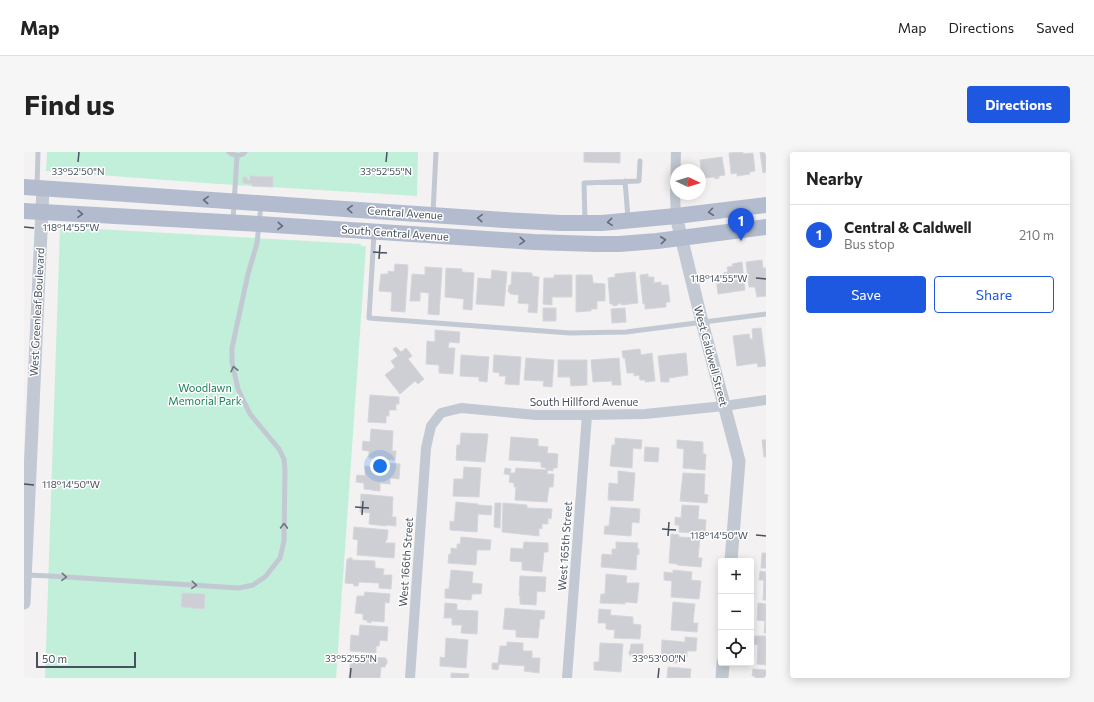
<!DOCTYPE html>
<meta charset="utf-8">
<style>
:root{--surface:#fff;--page:#f6f6f6;--text:#222;--muted:#767676;--line:#e0e0e0;--accent:#1e58e0}
body{margin:0;font-family:Commissioner,sans-serif;background:var(--page);color:var(--text)}
.controls{position:absolute;right:12px;bottom:12px;display:grid;overflow:hidden;border-radius:4px;box-shadow:0 2px 10px #0003}
.controls button{width:36px;height:36px;display:grid;place-items:center;padding:0;border:0;border-bottom:1px solid var(--line);background:var(--surface);color:var(--text);font:20px sans-serif}
.compass{position:absolute;left:646px;top:12px;width:36px;height:36px;border-radius:50%;background:var(--surface);box-shadow:0 2px 10px #0003;rotate:94deg}
.scale{position:absolute;left:12px;bottom:10px;width:100px;box-sizing:border-box;padding-left:4px;border:2px solid #49515e;border-top:0;font-size:11px;line-height:14px;white-space:nowrap;color:#49515e;-webkit-text-stroke:3px #fff;paint-order:stroke}
.you{position:absolute;left:356px;top:314px;width:14px;height:14px;margin:-10px;border:3px solid #fff;border-radius:50%;background:#1a73e8;box-shadow:0 0 0 6px #1a73e833}
.badge{display:grid;place-items:center;width:26px;height:26px;border-radius:50%;background:var(--accent);color:#fff;font-size:13px;font-weight:700}
.pin{position:absolute;translate:-50% -33px;filter:drop-shadow(0 1px 2px #0008)}
.pin::after{content:'';position:absolute;top:21px;width:14px;height:12px;background:inherit;clip-path:polygon(0 0,100% 0,50% 100%)}
.list{margin:0;padding:0;list-style:none}
h2{display:flex;justify-content:space-between;align-items:center;height:52px;margin:0;padding:0 16px;font-size:17px}
h2 small{font-size:13px;font-weight:400;color:var(--muted)}
.list li{display:grid;grid-template-columns:26px 1fr auto;gap:12px;align-items:center;box-sizing:border-box;height:60px;padding:0 16px;border-top:1px solid var(--line)}
.list b{display:block;font-size:15px;white-space:nowrap}
.list p{margin:0;font-size:13px;white-space:nowrap;color:var(--muted)}
.list em{font-size:13px;font-style:normal;color:var(--muted)}
.actions{display:flex;gap:8px;padding:12px 16px}
.actions a{flex:1;padding:9px 0;border:1px solid var(--accent);border-radius:4px;text-align:center;font-size:14px;color:var(--accent)}
.actions .main{background:var(--accent);color:#fff}
.icon{flex:none;width:22px;height:22px;fill:none;stroke:currentColor;stroke-width:2;stroke-linecap:round;stroke-linejoin:round}
.map{position:relative;flex:none;width:742px;height:526px;overflow:hidden;border-radius:4px}
header{display:flex;align-items:center;gap:24px;box-sizing:border-box;height:56px;padding:0 20px;background:var(--surface);border-bottom:1px solid var(--line)}
header strong{font-size:19px}
nav{display:flex;gap:22px;margin-inline-start:auto;font-size:14px}
.intro{display:flex;align-items:center;justify-content:space-between;box-sizing:border-box;height:96px;padding:0 24px}
h1{margin:0;font-size:28px}
.button{padding:10px 18px;border-radius:4px;background:var(--accent);color:#fff;font-size:14px;font-weight:700}
main{display:flex;gap:24px;padding:0 24px}
aside{flex:1;background:var(--surface);border-radius:4px;box-shadow:0 2px 10px #0003}
.map>svg:first-child{display:block}
.green{fill:#c2efd9}
.building{fill:#cecfd5;stroke:#d5d6dc}
.lines{fill:none;stroke-linecap:round;stroke-linejoin:round}
.service{stroke:#c2c9d2;stroke-width:5}
.minor{stroke:#c2c9d2;stroke-width:10}
.tertiary{stroke:#c2c9d2;stroke-width:13}
.primary{stroke:#b2bcce;stroke-width:16}
.oneway{stroke:#636c7a}
.oneway2{stroke:#6d7581}
.ticks{fill:none;stroke:#49515e;stroke-width:1.5}
.labels{text-anchor:middle;stroke-width:3;stroke-linejoin:round;paint-order:stroke}
.street-label{font-size:11px;fill:#49515e;stroke:#fff}
.park-label{font-size:11px;fill:#1a7f5a;stroke:#fff}
.ticks-label{font-size:10px;text-anchor:middle;fill:#49515e;stroke:#fff;stroke-width:3;stroke-linejoin:round;paint-order:stroke}
</style>
<header>
<strong>Map</strong>
<nav><a>Map</a><a>Directions</a><a>Saved</a></nav>
</header>
<div class="intro"><h1>Find us</h1><a class="button">Directions</a></div>
<main>
<div class="map">
<svg width="742" height="526" viewBox="0 0 742 526">
<rect width="100%" height="100%" fill="#f3f1f1"/>
<path class="green" d="M23,0H394L393,44L195,32L22,19Z
M36,75L337,92V94H342L312,526H21Z"/>
<path class="building" d="M560,0H596V11L560,10Z
M719,0V2L729,1L731,19L725,20L726,22L713,24V21L707,22L705,1Z
M736,0H742V20L739,21Z
M698,5L701,23L695,24V26L691,27V25L678,26L676,8Z
M226,24L249,25V35L228,34V32L219,31V25H223V28H226Z
M738,108L739,116H742V144L733,145L731,135H725L722,110Z
M718,110L721,138L694,142L692,125L699,124V121L704,120L703,115L709,114L708,112Z
M371,112L384,113L381,160L367,159L368,140L355,139L357,122H364V119L370,120Z
M401,115L418,116L415,163L404,162L405,141L396,140V149H386L388,122L401,123Z
M422,116L438,117V120L450,121L448,158L439,157L440,147L421,145Z
M468,118L483,120L480,154L452,152L454,126L467,127Z
M488,120L508,121V124L515,125L513,161L504,160L505,152L494,151L495,143L486,142V140H484L485,133H487Z
M611,120L614,151L597,153V152L594,151V153L589,154V152H586L584,126L591,125V122Z
M624,122V125H630V131L637,130V133H644L646,150H642V155L621,157V152H619L616,123Z
M530,123H548V145H528V153L519,152L520,126H530Z
M552,123H568L569,131L581,132V149H573V157H567V159H564L552,160Z
M519,156H532V169H519Z
M601,156L602,170L588,171L587,157Z
M737,176L742,214L734,215L733,211L713,214L709,184L725,182L726,187H729L728,177Z
M411,178L436,180L435,191L425,190L424,196H431L429,222L415,221V213L402,212L403,189L411,190Z
M372,195L377,200L382,196L388,204L384,207L400,227L394,232L391,229L376,242L361,223L371,215L367,209L374,204L369,197Z
M616,197L617,203L628,201L631,229L621,230V228H616L615,223L610,224V221H603L601,206H599L598,199Z
M662,201L664,223L645,226V230H637L634,204Z
M437,203L465,205L463,230L455,229V225L436,224Z
M470,203L497,205L495,233L481,232L482,224H475L476,221L469,220Z
M502,206L530,208L528,235L519,234L520,229L500,228Z
M595,206L597,233H588V229L569,230L567,208Z
M534,208H563V233L547,234L546,225H534Z
M346,243L375,245V252H372V258H365V264H362V271L344,270Z
M347,277L369,279L368,299H372L371,308L345,306V299L338,298L339,289L346,290Z
M437,281L464,282L461,310L432,308L433,293H436Z
M487,285L514,287V294L524,295L523,301L534,302L533,316H529V319L524,318L523,322H530L529,335H525L523,350L491,348L492,335H490V331L485,330L486,323L480,322L481,316L487,317L486,321H491L492,316L522,318V316L517,315V310L485,308Z
M591,286L618,288L617,297L609,296L608,316L586,314L588,293H591Z
M653,288L679,290V302H682L681,318L659,316L660,297L653,296Z
M738,288H742V305H740Z
M621,295L635,296L634,310L620,309Z
M363,311L376,312L375,327L366,326V332L356,331V339L340,337V331L332,330L333,323L341,324V314L363,316Z
M440,315L457,316L455,345L429,344L430,327H439Z
M594,319L611,321L609,349L584,348L585,331L594,332Z
M659,321L681,322L680,342L684,343L683,351L656,349Z
M337,342L369,345L368,365H372V374L362,373V374L345,372L346,361L336,360Z
M432,350L454,352V353L468,354L467,363L454,362L453,380L426,378V369L430,370Z
M471,351H477L476,376L470,375Z
M479,351L503,353V356L528,357L527,367L524,366V372H518V377L515,376V384L478,380Z
M658,353L675,354L674,367L682,368L681,382L655,380V373H651V365L657,366Z
M587,355L616,357L615,371L608,370L607,384L580,382L581,374H585Z
M330,375L364,378L363,388H362L361,391H371L370,406L333,403L334,388L329,387Z
M647,382L655,383V385L676,386L674,406H678L677,415L653,413V412L645,411Z
M437,385L467,388L466,398H453L452,413L424,411L425,402H427V396L433,397V392H436Z
M500,390L524,391V400H520L518,420L498,418V410L486,409L487,396L499,397Z
M592,390L614,391L613,396L615,397V403L613,402L612,418L577,415L578,402L588,403V397H592Z
M738,401H742V416H737Z
M325,406H328V408L351,409V416L360,417L359,423H368L367,437L355,436V431L335,430L334,434H330V432L321,431L323,407H325Z
M427,418L449,420L448,431L458,432L457,442H448L447,448L421,446V437H425Z
M649,418L668,420L667,428L677,429L675,447L647,445L648,429L640,428V420L649,421Z
M736,419L742,420V448H739L740,428H735Z
M582,422L603,424L602,431H615L613,451L601,450V452L576,451L577,442H581Z
M496,424L522,425L521,440L513,439L512,453L496,452V444H495Z
M341,440L366,442L365,451L361,450L360,470L347,469V471L343,470V468H339V462L331,461L333,444H340Z
M158,441L181,442L180,457L157,455Z
M649,450L671,452L669,471H674L673,480L647,478Z
M421,451L433,452V458L454,459L453,482L437,481L438,473H428V466H420Z
M734,451L742,452V481H740L741,469L733,468Z
M481,456L521,459L520,467H516L514,486L492,485V478L479,477Z
M575,457L587,458L586,463L609,465V472L617,473L616,487L590,486L591,478L582,477V471H574Z
M336,473L364,475L363,489L356,488L355,494H352V501L326,499L327,483L335,484Z
M731,484H742V513L733,512L734,493L730,492Z
M661,485L673,486L672,499H663V505L654,504L653,511L637,510L638,488L661,490Z
M422,486L444,488L442,516L416,514V505L421,506Z
M483,490L499,491V499H508V506H516L515,521L500,519L501,514L475,512L474,518L468,517V511H474L476,494H483Z
M576,491L599,492L597,520L570,518V510H575Z
M607,492H619V504H606V502H605V499H606Z
M327,504L362,506V508H363V512H362L361,515H357L356,526H325Z
M644,515L667,517L666,526H643Z
M729,517L742,518V526H731V524H728Z
M427,521L445,522L444,526H427Z"/>
<g class="lines">
<path class="service" d="M205,0C210,4 217,5 221,0
M601,29L604,66
M13,35L14,0
M409,61L412,0
M209,68L213,4
M561,69L560,31L615,29L616,9
M350,82L345,166L546,181L602,180L742,162
M2,423L26,424L215,436L229,433L241,425L256,406L260,389L261,318L260,307L255,297L226,262L214,237L208,210V196L224,122L233,91L237,53"/>
<path class="minor" d="M652,0L651,42L652,64
M386,526L402,296L407,274L417,261L437,256L512,263H563L621,262L700,254L742,248
M543,526L563,263"/>
<path class="tertiary" d="M652,64L678,170L715,309L707,409
M0,451L19,36
M698,526L699,511"/>
<path class="primary" d="M0,35L480,68L537,71H578L652,64L742,53
M0,59L235,72L510,90L572,92H595L633,89L742,75"/>
</g>
<defs><path id="oneway-chevron" d="M-2-3.5L2.5 0L-2 3.5" fill="none" stroke-width="1.6" stroke-linecap="round" stroke-linejoin="round"/></defs>
<g class="oneway">
<use href="#oneway-chevron" transform="translate(182 48) rotate(-176)"/>
<use href="#oneway-chevron" transform="translate(326 57) rotate(-176)"/>
<use href="#oneway-chevron" transform="translate(687 60) rotate(173)"/>
<use href="#oneway-chevron" transform="translate(56 62) rotate(3)"/>
<use href="#oneway-chevron" transform="translate(456 66) rotate(-176)"/>
<use href="#oneway-chevron" transform="translate(586 70) rotate(175)"/>
<use href="#oneway-chevron" transform="translate(256 74) rotate(4)"/>
<use href="#oneway-chevron" transform="translate(639 88) rotate(-6)"/>
<use href="#oneway-chevron" transform="translate(498 89) rotate(4)"/>
</g>
<g class="oneway2">
<use href="#oneway-chevron" transform="translate(210 217) rotate(-103)"/>
<use href="#oneway-chevron" transform="translate(260 374) rotate(-89)"/>
<use href="#oneway-chevron" transform="translate(40 425) rotate(4)"/>
<use href="#oneway-chevron" transform="translate(170 433) rotate(4)"/>
</g>
<path class="ticks" d="M54,10L55,0M362,10L363,0M0,75L10,76M349,100L363,101M355,107L356,93M732,126L742,127M0,332L10,333M331,355L345,356M338,363L339,349M638,377L652,378M732,383L742,384M644,384L645,370M326,526L327,516M634,526L635,516"/>
<g class="labels">
<g class="street-label">
<text transform="translate(381 61) rotate(4)" y="4">Central Avenue</text>
<text transform="translate(371 81) rotate(4)" y="4">South Central Avenue</text>
<text transform="translate(13 160) rotate(-87)" y="4">West Greenleaf Boulevard</text>
<text transform="translate(687 204) rotate(75)" y="4">West Caldwell Street</text>
<text x="560" y="254">South Hillford Avenue</text>
<text transform="translate(541 394) rotate(-86)" y="4">West 165th Street</text>
<text transform="translate(382 410) rotate(-86)" y="4">West 166th Street</text>
</g>
<g class="park-label">
<text x="181" y="240">Woodlawn<tspan x="181" dy="13">Memorial Park</tspan></text>
</g>
</g>
<g class="ticks-label">
<text x="54" y="23">33°52'50"N</text>
<text x="362" y="23">33°52'55"N</text>
<text x="47" y="79">118°14'55"W</text>
<text x="695" y="130">118°14'55"W</text>
<text x="47" y="336">118°14'50"W</text>
<text x="695" y="387">118°14'50"W</text>
<text x="327" y="510">33°52'55"N</text>
<text x="635" y="510">33°53'00"N</text>
</g>
</svg>
<div class="controls">
<button>+</button>
<button>−</button>
<button><svg class="icon" aria-label="locate" viewBox="0 0 24 24"><circle cx="12" cy="12" r="6"/><path d="M12 2v4M12 18v4M2 12h4M18 12h4"/></svg></button>
</div>
<svg class="compass" viewBox="-18 -18 36 36"><path d="M0-13l5 13h-10z" fill="#e53935"/><path d="M0 13l5-13h-10z" fill="#767676"/></svg>
<div class="scale">50 m</div>
<div class="you"></div>
<div class="pin badge" style="left:717px;top:89px">1</div>
</div>
<aside>
<h2>Nearby<small></small></h2>
<ul class="list">
<li><span class="badge">1</span><div><b>Central &amp; Caldwell</b><p>Bus stop</p></div><em>210 m</em></li>
</ul>
<div class="actions"><a class="main">Save</a><a>Share</a></div>
</aside>
</main>
